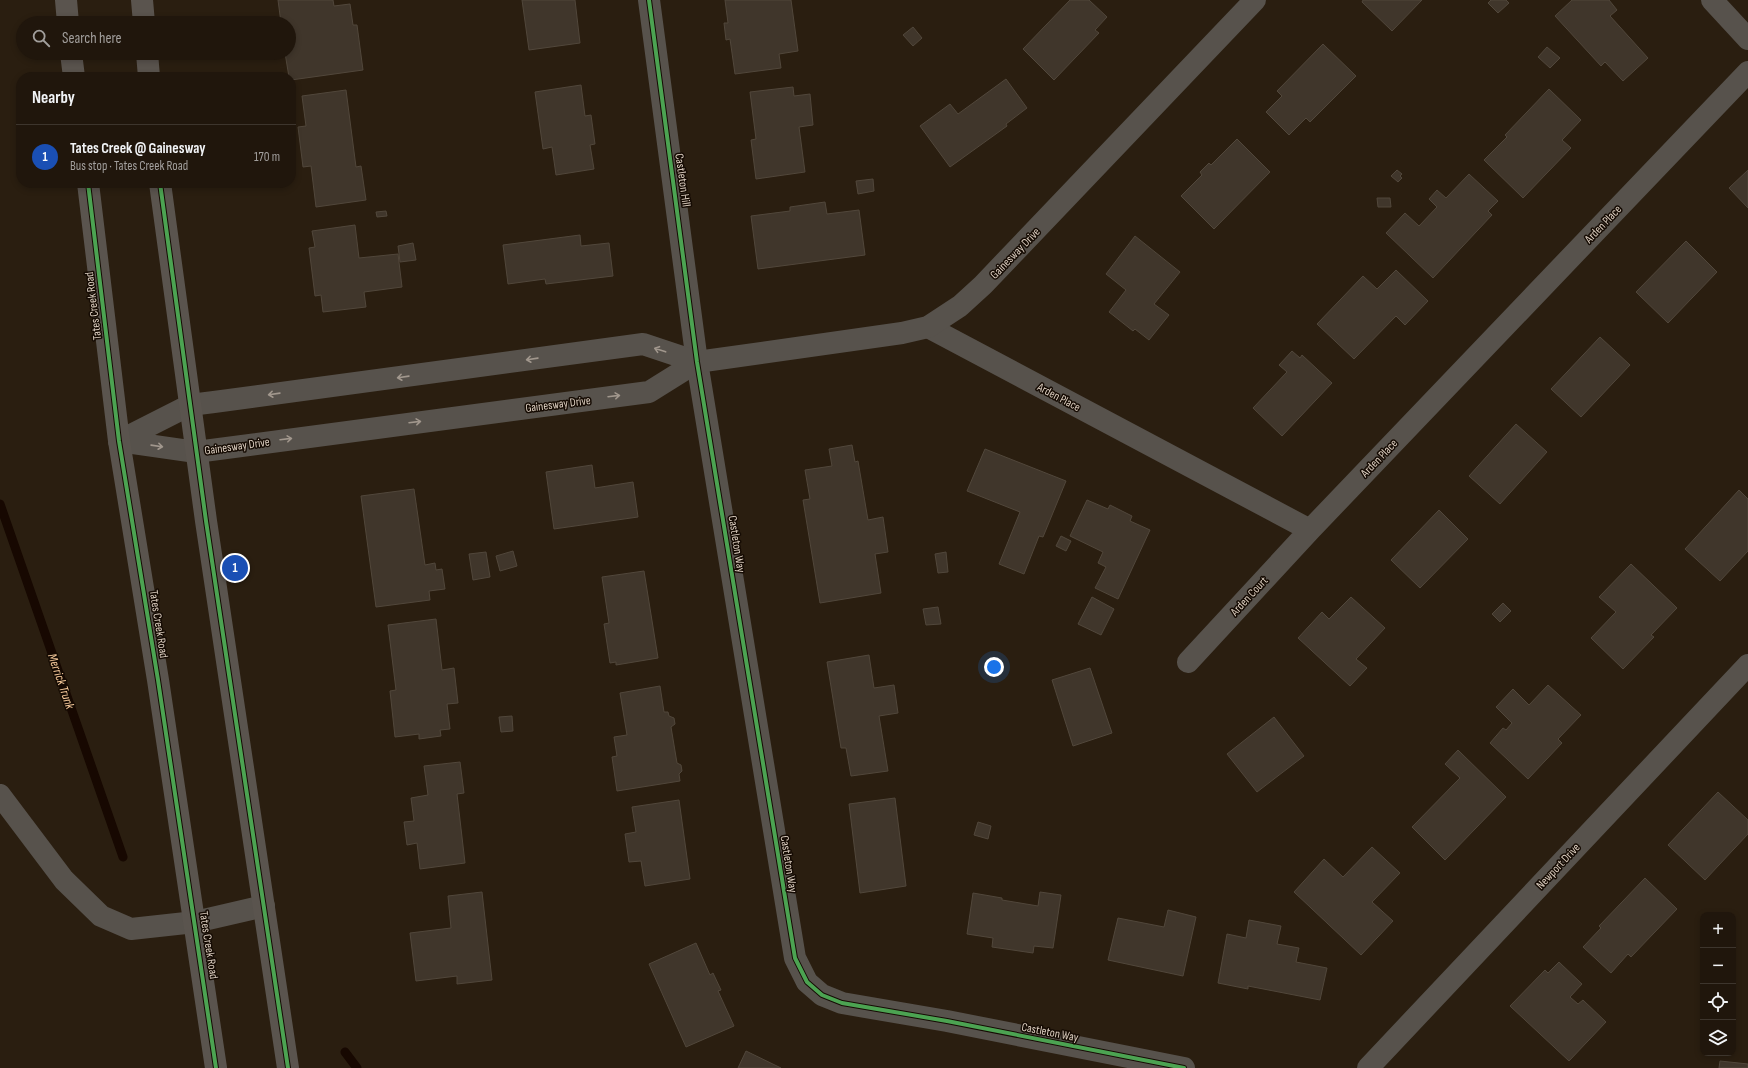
<!DOCTYPE html>
<meta charset="utf-8">
<style>
:root{--surface:#20160c;--page:#2d231a;--text:#f1f3f6;--muted:#a29f9d;--line:#3d352d;--accent:#1a73e8}
body{margin:0;font-family:"Sofia Sans Condensed",sans-serif;background:var(--page);color:var(--text)}
.controls{position:absolute;right:12px;bottom:12px;display:grid;overflow:hidden;border-radius:8px;box-shadow:0 2px 6px #0003}
.controls button{width:36px;height:36px;display:grid;place-items:center;padding:0;border:0;border-bottom:1px solid var(--line);background:var(--surface);color:var(--text);font:20px sans-serif}
.you{position:absolute;left:994px;top:667px;width:14px;height:14px;margin:-10px;border:3px solid #fff;border-radius:50%;background:#1a73e8;box-shadow:0 0 0 6px #1a73e833}
.badge{display:grid;place-items:center;width:26px;height:26px;border-radius:50%;background:var(--accent);color:#fff;font-size:13px;font-weight:700}
.pin{position:absolute;translate:-50% -50%;border:2px solid #fff;box-shadow:0 1px 4px #0006}
.list{margin:0;padding:0;list-style:none}
h2{display:flex;justify-content:space-between;align-items:center;height:52px;margin:0;padding:0 16px;font-size:17px}
h2 small{font-size:13px;font-weight:400;color:var(--muted)}
.list li{display:grid;grid-template-columns:26px 1fr auto;gap:12px;align-items:center;box-sizing:border-box;height:64px;padding:0 16px;border-top:1px solid var(--line)}
.list b{display:block;font-size:15px;white-space:nowrap}
.list p{margin:0;font-size:13px;white-space:nowrap;color:var(--muted)}
.list em{font-size:13px;font-style:normal;color:var(--muted)}
.icon{flex:none;width:22px;height:22px;fill:none;stroke:currentColor;stroke-width:2;stroke-linecap:round;stroke-linejoin:round}
.map{position:relative;flex:none;width:1748px;height:1068px;overflow:hidden}
.search{position:absolute;background:var(--surface);box-shadow:0 2px 6px #0003;left:16px;top:16px;width:280px;height:44px;display:flex;align-items:center;gap:10px;box-sizing:border-box;padding:0 14px;border-radius:22px;color:var(--muted);font-size:15px}
.panel{position:absolute;background:var(--surface);box-shadow:0 2px 6px #0003;left:16px;top:72px;width:280px;height:116px;border-radius:16px}
.map>svg:first-child{display:block}
.lines{fill:none;stroke-linecap:round;stroke-linejoin:round}
.stream{stroke:#170801;stroke-width:9}
.building{fill:#40362b;stroke:#51473b}
.minor{stroke:#57524c;stroke-width:22}
.tertiary{stroke:#57524c;stroke-width:22}
.secondary{stroke:#5a544e;stroke-width:22}
.cycleway-casing{stroke:#150b03;stroke-width:6}
.cycleway{stroke:#4ca352;stroke-width:4}
.oneway{stroke:#a1978d}
.labels{text-anchor:middle;stroke-width:3;stroke-linejoin:round;paint-order:stroke}
.street-label{font-size:12px;fill:#ded0c2;stroke:#150b03}
.water-label{font-size:13px;font-style:italic;fill:#f7ca9b;stroke:#150b03}
</style>
<div class="map">
<svg width="1748" height="1068" viewBox="0 0 1748 1068">
<rect width="100%" height="100%" fill="#2a1e10"/>
<g class="lines">
<path class="stream" d="M0,504L123,857
M345,1052L357,1068"/>
</g>
<path class="building" d="M278,0H333L334,6L350,4L353,25H357L363,70L291,80V77H289L285,53H289V23H281Z
M522,0H575L580,43L529,50Z
M725,0H791L798,51L779,54L781,68L735,74L730,39L726,40L724,23H728Z
M1070,0H1089L1107,17L1095,30L1099,33L1054,80L1023,49Z
M1363,0H1422L1392,31L1362,2Z
M1491,0H1506L1509,3L1498,13L1488,3Z
M1572,0H1609L1617,10L1610,16L1648,58L1623,81L1605,62L1601,66L1555,16Z
M913,27L922,38L913,46L903,35Z
M1323,44L1356,76L1310,122L1306,118L1289,135L1266,112L1282,96L1277,91Z
M1547,47L1560,58L1550,68L1538,57Z
M1006,79L1027,108L1006,124L1007,126L950,167L920,126L950,104L958,114Z
M581,85L585,116L591,115L595,144L590,145L594,169L556,175L552,147L543,149L535,92Z
M793,87L794,96L810,94L813,125L799,127L805,172L756,179L751,140L756,139L750,92Z
M1549,89L1581,120L1562,140L1571,148L1523,198L1484,160L1507,137L1505,135Z
M346,90L356,167L361,166L366,200L316,207L311,166L303,167L298,127L306,126L302,96Z
M1237,139L1270,172L1214,229L1181,196L1202,175L1200,172L1209,163L1211,165Z
M1397,170L1402,174L1400,176L1402,178L1398,182L1391,176Z
M1748,170V208L1729,188Z
M1469,174L1498,201L1488,211L1492,215L1433,278L1386,233L1405,213L1419,226L1437,207L1429,199L1437,190L1446,198Z
M873,179L874,191L858,194L856,181Z
M1377,198H1390L1391,207H1378Z
M825,202L827,214L859,210L865,255L758,269L751,216L790,211V207Z
M386,211L387,216L377,217L376,212Z
M355,225L359,258L398,254L402,287L364,292L366,307L323,312L321,295L315,296L309,248L315,247L312,231Z
M580,235L581,246L609,243L613,276L546,284L545,279L508,284L503,245Z
M1135,236L1180,272L1154,304L1169,315L1149,340L1135,329L1133,331L1109,312L1126,290L1106,274Z
M1686,241L1717,272L1668,323L1636,292Z
M413,243L416,260L400,262L398,246Z
M1396,270L1428,301L1405,325L1396,316L1354,359L1317,324L1363,276L1377,289Z
M1600,337L1630,365L1581,417L1551,389Z
M1292,351L1300,358L1302,355L1332,383L1282,436L1253,408L1287,372L1279,365Z
M1516,424L1547,452L1500,504L1469,476Z
M852,445L855,462L858,461L868,520L883,517L888,552L875,554L881,593L820,603L803,500L810,499L805,470L832,466L829,449Z
M985,449L1066,481L1043,537L1039,536L1024,574L999,564L1020,512L967,491Z
M592,465L595,488L633,482L638,517L554,529L546,472Z
M414,489L425,565L435,563L436,570L442,569L445,589L429,591L430,600L376,607L361,496Z
M1739,490L1748,499V551L1720,581L1685,549Z
M1087,500L1108,509L1110,505L1132,516L1130,521L1150,530L1118,599L1095,588L1106,567L1098,563L1103,552L1070,536Z
M1439,510L1468,539L1420,588L1391,560Z
M1061,536L1071,541L1066,551L1056,546Z
M513,551L517,566L500,571L496,556Z
M486,552L490,577L473,580L469,554Z
M946,552L948,572L938,573L935,554Z
M1631,564L1677,608L1651,635L1654,637L1623,669L1591,638L1616,612L1599,597Z
M644,571L658,658L616,665V662L610,663L604,624L609,623L602,577Z
M1092,597L1114,609L1101,635L1078,624Z
M1351,597L1385,628L1356,659L1367,668L1350,686L1298,638L1322,612L1329,619Z
M1503,603L1511,611L1500,622L1492,614Z
M938,607L941,624L926,625L923,609Z
M436,619L442,670L454,668L458,703L447,704L450,729L440,730L441,736L419,739V734L395,737L390,691L396,690L388,625Z
M869,655L874,688L894,685L898,713L879,716L888,771L851,776L846,748H841L827,662Z
M1090,668L1112,733L1073,746L1052,680Z
M1548,685L1581,715L1558,739L1562,743L1528,779L1490,743L1503,728L1506,730L1512,723L1496,707L1513,689L1529,705Z
M660,686L664,712H668L669,716L674,718L675,724L671,727L677,763L681,765L682,771L679,774L680,781L617,791L612,757L617,756L614,737L627,735L620,693Z
M512,716L513,731L501,732L499,717Z
M1274,717L1304,756L1257,792L1227,754Z
M1458,750L1506,797L1445,860L1412,827L1460,778L1445,764Z
M460,762L464,793L457,794L465,863L420,869L417,843L407,845L404,822L414,821L411,798L428,795L424,766Z
M1718,792L1748,820V834L1705,880L1668,845Z
M895,798L906,886L860,893L849,804Z
M679,800L690,879L645,886L641,861L629,862L625,834L636,832L632,807Z
M978,822L991,826L988,839L974,835Z
M1372,847L1400,873L1372,902L1393,921L1361,955L1294,892L1324,859L1343,877Z
M1645,878L1677,909L1631,957L1628,954L1611,973L1583,947L1601,928L1599,926Z
M482,892L492,980L457,984V976L416,981L410,933L451,928L448,896Z
M1040,892L1061,895L1053,948L1034,946L1033,953L992,947L993,938L967,934L973,893L1002,898V900L1038,906Z
M1168,910L1196,917L1183,976L1108,960L1118,918L1164,927Z
M1249,920L1281,926L1277,944L1299,948L1296,962L1327,968L1320,1000L1248,986V989L1218,983L1227,934L1246,938Z
M696,943L710,975L713,973L721,990L718,991L734,1026L686,1047L649,964Z
M1559,962L1582,984L1570,997L1578,1004L1583,1000L1606,1022L1569,1061L1510,1006L1545,970L1548,973Z
M746,1051L781,1068H738Z
M1720,1061L1748,1064V1068H1719Z"/>
<g class="lines">
<path class="minor" d="M649,0L697,362L795,958L807,982L822,995L842,1003L947,1021L1184,1068
M1712,0L1748,39
M928,327L1310,530
M1188,662L1310,530L1748,72
M0,795L64,880L101,916L131,929L195,922L264,906
M1368,1068L1748,665"/>
<path class="tertiary" d="M119,441L196,452L649,392L697,362L902,333L928,327L960,306L983,285L1255,0
M119,441L190,405L214,402L643,344L697,362"/>
<path class="secondary" d="M66,0L68,23
M142,0L144,23
M71,53L74,77
M147,53L149,77
M88,183L119,441L158,680L216,1068
M160,183L206,521L288,1068"/>
<defs>
<path id="cycleway" d="M649,0L697,362L795,958L807,982L822,995L842,1003L947,1021L1184,1068
M88,183L119,441L158,680L216,1068
M160,183L206,521L288,1068"/>
</defs>
<use href="#cycleway" class="cycleway-casing"/>
<use href="#cycleway" class="cycleway"/>
</g>
<defs><path id="oneway-shaft" d="M-6 0H5M1.5-3L5.5 0L1.5 3" fill="none" stroke-width="1.6" stroke-linecap="round" stroke-linejoin="round"/></defs>
<g class="oneway">
<use href="#oneway-shaft" transform="translate(660 350) rotate(-162)"/>
<use href="#oneway-shaft" transform="translate(532 359) rotate(172)"/>
<use href="#oneway-shaft" transform="translate(403 377) rotate(172)"/>
<use href="#oneway-shaft" transform="translate(274 394) rotate(172)"/>
<use href="#oneway-shaft" transform="translate(614 396) rotate(-7)"/>
<use href="#oneway-shaft" transform="translate(415 422) rotate(-7)"/>
<use href="#oneway-shaft" transform="translate(286 439) rotate(-7)"/>
<use href="#oneway-shaft" transform="translate(157 446) rotate(8)"/>
</g>
<g class="labels">
<g class="street-label">
<text transform="translate(683 180) rotate(82)" y="4">Castleton Hill</text>
<text transform="translate(1603 224) rotate(-46)" y="4">Arden Place</text>
<text transform="translate(1015 253) rotate(-46)" y="4">Gainesway Drive</text>
<text transform="translate(93 306) rotate(-97)" y="4">Tates Creek Road</text>
<text transform="translate(1059 397) rotate(28)" y="4">Arden Place</text>
<text transform="translate(558 404) rotate(-7)" y="4">Gainesway Drive</text>
<text transform="translate(237 446) rotate(-8)" y="4">Gainesway Drive</text>
<text transform="translate(1379 458) rotate(-46)" y="4">Arden Place</text>
<text transform="translate(737 544) rotate(81)" y="4">Castleton Way</text>
<text transform="translate(1249 596) rotate(-47)" y="4">Arden Court</text>
<text transform="translate(159 624) rotate(81)" y="4">Tates Creek Road</text>
<text transform="translate(789 864) rotate(81)" y="4">Castleton Way</text>
<text transform="translate(1558 866) rotate(-47)" y="4">Newport Drive</text>
<text transform="translate(209 945) rotate(81)" y="4">Tates Creek Road</text>
<text transform="translate(1050 1032) rotate(11)" y="4">Castleton Way</text>
</g>
<g class="water-label">
<text transform="translate(62 681) rotate(71)" y="5">Merrick Trunk</text>
</g>
</g>
</svg>
<div class="controls">
<button>+</button>
<button>−</button>
<button><svg class="icon" aria-label="locate" viewBox="0 0 24 24"><circle cx="12" cy="12" r="6"/><path d="M12 2v4M12 18v4M2 12h4M18 12h4"/></svg></button>
<button><svg class="icon" aria-label="layers" viewBox="0 0 24 24"><path d="M12 4l9 5-9 5-9-5zM3 14l9 5 9-5"/></svg></button>
</div>
<div class="you"></div>
<div class="pin badge" style="left:235px;top:568px;background:#1a4fb4">1</div>
<div class="search"><svg class="icon" aria-label="search" viewBox="0 0 24 24"><circle cx="10" cy="10" r="6"/><path d="M15 15l6 6"/></svg>Search here</div>
<section class="panel">
<h2>Nearby<small></small></h2>
<ul class="list">
<li><span class="badge" style="background:#1a4fb4">1</span><div><b>Tates Creek @ Gainesway</b><p>Bus stop · Tates Creek Road</p></div><em>170 m</em></li>
</ul>
</section>
</div>
